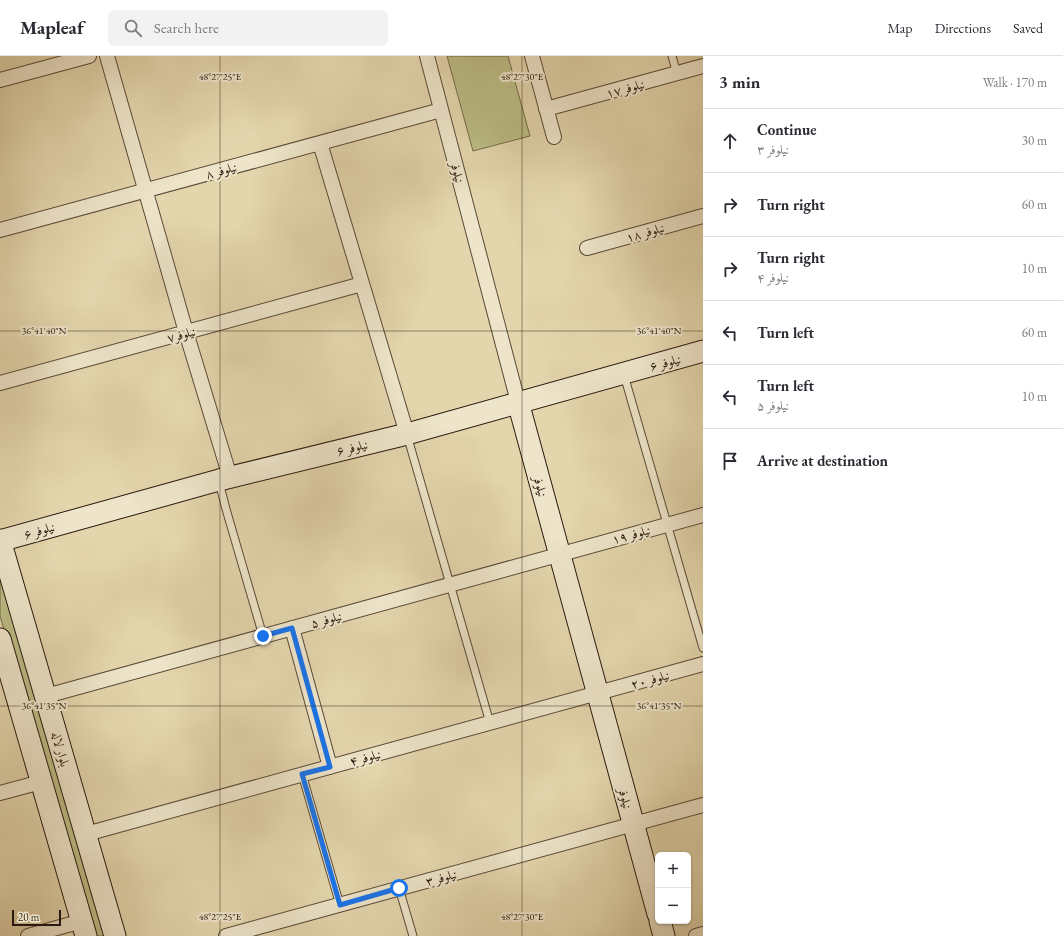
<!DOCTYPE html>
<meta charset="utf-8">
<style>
:root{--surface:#fff;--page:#f2f2f3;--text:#2b2b33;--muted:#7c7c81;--line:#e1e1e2}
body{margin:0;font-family:"EB Garamond",Amiri,serif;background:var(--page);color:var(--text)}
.controls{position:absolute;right:12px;bottom:12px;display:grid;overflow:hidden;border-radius:6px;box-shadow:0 1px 3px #0004}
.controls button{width:36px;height:36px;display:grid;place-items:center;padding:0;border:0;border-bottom:1px solid var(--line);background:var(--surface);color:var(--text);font:20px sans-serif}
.scale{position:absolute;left:12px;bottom:10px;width:49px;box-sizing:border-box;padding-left:4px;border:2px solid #2b1a10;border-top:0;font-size:11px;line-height:14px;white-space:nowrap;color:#2b1a10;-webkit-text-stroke:3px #ede4c9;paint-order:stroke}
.stop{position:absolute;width:12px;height:12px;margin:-9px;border:3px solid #1a73e8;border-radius:50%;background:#fff}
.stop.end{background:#1a73e8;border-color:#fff;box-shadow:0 1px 4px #0008}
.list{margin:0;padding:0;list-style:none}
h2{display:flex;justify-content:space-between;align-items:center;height:52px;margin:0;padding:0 16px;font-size:17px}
h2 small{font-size:13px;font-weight:400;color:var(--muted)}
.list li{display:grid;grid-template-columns:26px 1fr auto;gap:12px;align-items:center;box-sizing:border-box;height:64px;padding:0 16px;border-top:1px solid var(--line)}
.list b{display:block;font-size:15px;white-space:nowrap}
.list p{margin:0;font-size:13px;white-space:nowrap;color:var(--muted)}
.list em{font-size:13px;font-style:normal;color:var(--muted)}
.icon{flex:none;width:22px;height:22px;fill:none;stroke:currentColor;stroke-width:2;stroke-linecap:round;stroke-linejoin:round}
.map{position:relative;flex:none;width:703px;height:880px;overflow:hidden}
header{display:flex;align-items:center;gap:24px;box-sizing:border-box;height:56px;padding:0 20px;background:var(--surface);border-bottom:1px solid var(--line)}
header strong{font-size:19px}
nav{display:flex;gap:22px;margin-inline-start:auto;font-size:14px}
.search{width:280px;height:36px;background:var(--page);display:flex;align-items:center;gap:10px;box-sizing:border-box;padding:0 14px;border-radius:6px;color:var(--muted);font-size:15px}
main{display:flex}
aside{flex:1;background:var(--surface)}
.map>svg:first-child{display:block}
.green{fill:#bbbb84;stroke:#736a4a}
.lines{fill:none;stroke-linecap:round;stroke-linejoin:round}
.lane-casing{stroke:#594937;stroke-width:9}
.street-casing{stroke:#594937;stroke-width:16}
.secondary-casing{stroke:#2b1a10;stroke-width:23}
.lane{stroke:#ede4c9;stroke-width:7}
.street{stroke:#ede4c9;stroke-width:14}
.secondary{stroke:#ede4c9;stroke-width:21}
.route{stroke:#1a73e8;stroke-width:5}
.ticks{fill:none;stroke:#2b1a10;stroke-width:1;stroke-opacity:0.45}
.labels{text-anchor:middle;stroke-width:4;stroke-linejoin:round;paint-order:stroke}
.street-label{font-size:13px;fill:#2b1a10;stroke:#ede4c9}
.ticks-label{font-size:10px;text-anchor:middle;fill:#2b1a10;stroke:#ede4c9;stroke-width:4;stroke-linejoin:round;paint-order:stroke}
</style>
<header>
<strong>Mapleaf</strong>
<div class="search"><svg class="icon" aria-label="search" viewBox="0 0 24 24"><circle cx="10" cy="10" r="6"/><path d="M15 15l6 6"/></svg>Search here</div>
<nav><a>Map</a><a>Directions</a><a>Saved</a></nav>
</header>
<main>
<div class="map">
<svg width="703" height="880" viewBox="0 0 703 880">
<rect width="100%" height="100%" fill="#e3d5ac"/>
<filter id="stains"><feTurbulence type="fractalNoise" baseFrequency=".005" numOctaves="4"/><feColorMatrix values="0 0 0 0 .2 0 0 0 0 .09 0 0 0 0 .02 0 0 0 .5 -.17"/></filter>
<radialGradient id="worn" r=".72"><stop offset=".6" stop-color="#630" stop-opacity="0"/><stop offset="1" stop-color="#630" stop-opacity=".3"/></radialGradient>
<path class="green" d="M447,0H508L530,80L473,95Z
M0,508L105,880H95L0,560Z"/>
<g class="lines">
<defs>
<path id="lane" d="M672,0L677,18
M624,319L703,592
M407,379L490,667
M219,426L226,453L263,580
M302,718L340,849
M399,832L413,880"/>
<path id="street" d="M107,0L186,276L230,421
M427,0L518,346
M532,0L554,81
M0,24L89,0
M546,53L703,10
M320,87L407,378
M0,174L441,54
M587,192L703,160
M0,327L362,228
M292,572L330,711
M46,640L703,459
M0,737L41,726
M86,778L703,608
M28,880L82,865
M226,880L703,749
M696,880L703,878"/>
<path id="secondary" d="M518,346L658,858
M0,484L115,880
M0,485L219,424L407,378L703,295
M0,583L86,880
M660,865L664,880"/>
</defs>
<use href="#lane" class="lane-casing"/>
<use href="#street" class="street-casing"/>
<use href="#secondary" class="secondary-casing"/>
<use href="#lane" class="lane"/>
<use href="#street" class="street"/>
<use href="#secondary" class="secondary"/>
</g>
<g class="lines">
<path class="route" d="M263,580L292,572L330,711L302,718L340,849L399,832"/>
</g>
<path class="ticks" d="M220,0V880M522,0V880M0,275H703M0,650H703"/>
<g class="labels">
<g class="street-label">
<text transform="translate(625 32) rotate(-15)" y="5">نیلوفر ۱۷</text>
<text transform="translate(221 114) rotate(-15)" y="5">نیلوفر ۸</text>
<text transform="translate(458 116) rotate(75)" y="5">نیلوفر</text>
<text transform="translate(645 176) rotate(-16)" y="5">نیلوفر ۱۸</text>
<text transform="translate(181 278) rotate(-15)" y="5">نیلوفر۷</text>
<text transform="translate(665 306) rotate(-15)" y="5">نیلوفر ۶</text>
<text transform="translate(352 391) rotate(-14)" y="5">نیلوفر ۶</text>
<text transform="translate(541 430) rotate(75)" y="5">نیلوفر</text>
<text transform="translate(39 474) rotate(-16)" y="5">نیلوفر ۶</text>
<text transform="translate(631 478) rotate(-15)" y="5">نیلوفر ۱۹</text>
<text transform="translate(326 563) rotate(-15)" y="5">نیلوفر ۵</text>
<text transform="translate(650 623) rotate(-15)" y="5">نیلوفر ۲۰</text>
<text transform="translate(61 693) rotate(74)" y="5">بلوار لاله</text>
<text transform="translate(365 701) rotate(-15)" y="5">نیلوفر ۴</text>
<text transform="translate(626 742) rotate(75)" y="5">نیلوفر</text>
<text transform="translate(441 821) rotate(-15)" y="5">نیلوفر ۳</text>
</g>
</g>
<g class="ticks-label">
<text x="220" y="24">48°27'25"E</text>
<text x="522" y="24">48°27'30"E</text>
<text x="44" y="278">36°41'40"N</text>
<text x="659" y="278">36°41'40"N</text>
<text x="44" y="653">36°41'35"N</text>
<text x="659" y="653">36°41'35"N</text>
<text x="220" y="864">48°27'25"E</text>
<text x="522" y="864">48°27'30"E</text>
</g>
<rect width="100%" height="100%" filter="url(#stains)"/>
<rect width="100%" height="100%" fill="url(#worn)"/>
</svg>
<div class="controls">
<button>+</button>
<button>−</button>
</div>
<div class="scale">20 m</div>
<div class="stop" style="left:399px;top:832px"></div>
<div class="stop end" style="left:263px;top:580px"></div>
</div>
<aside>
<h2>3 min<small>Walk · 170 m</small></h2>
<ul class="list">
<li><svg class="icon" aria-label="ahead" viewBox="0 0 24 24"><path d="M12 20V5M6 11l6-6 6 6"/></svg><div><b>Continue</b><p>نیلوفر ۳</p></div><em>30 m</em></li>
<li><svg class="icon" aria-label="right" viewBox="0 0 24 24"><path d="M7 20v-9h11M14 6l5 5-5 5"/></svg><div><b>Turn right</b></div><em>60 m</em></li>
<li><svg class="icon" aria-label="right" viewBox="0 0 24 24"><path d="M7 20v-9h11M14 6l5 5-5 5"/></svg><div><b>Turn right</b><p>نیلوفر ۴</p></div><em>10 m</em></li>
<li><svg class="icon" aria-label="left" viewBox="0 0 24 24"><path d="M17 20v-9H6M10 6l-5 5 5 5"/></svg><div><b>Turn left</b></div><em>60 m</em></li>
<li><svg class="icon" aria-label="left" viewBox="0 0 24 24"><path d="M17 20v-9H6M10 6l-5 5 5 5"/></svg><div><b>Turn left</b><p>نیلوفر ۵</p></div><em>10 m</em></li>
<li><svg class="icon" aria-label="arrive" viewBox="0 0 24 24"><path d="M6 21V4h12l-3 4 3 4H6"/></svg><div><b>Arrive at destination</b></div></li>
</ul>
</aside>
</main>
